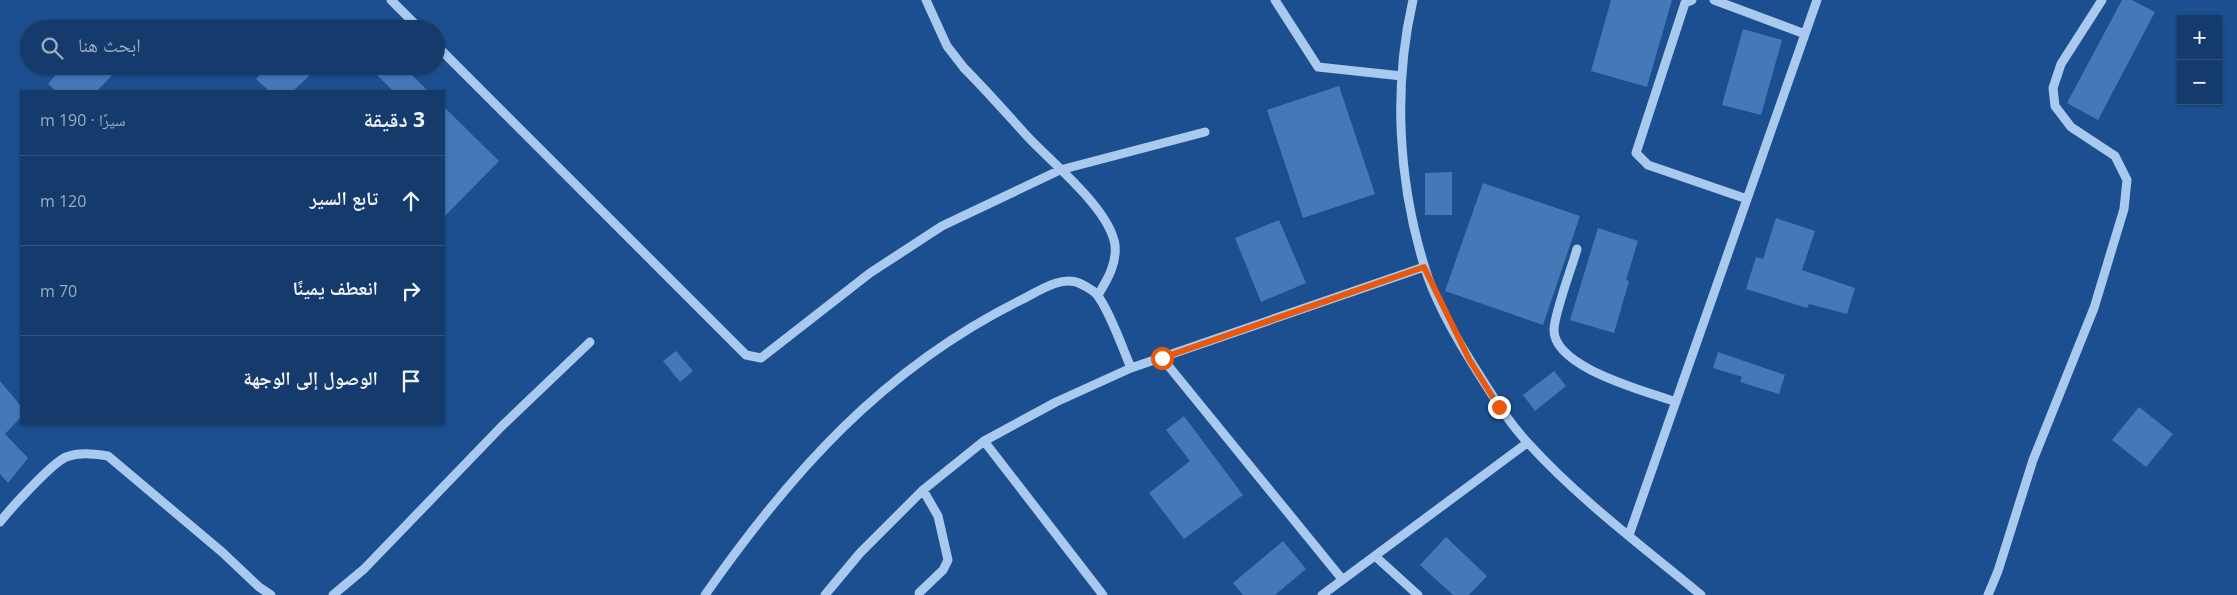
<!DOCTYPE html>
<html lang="ar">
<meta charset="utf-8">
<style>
:root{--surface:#143b6b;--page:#1d4271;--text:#f1f3f6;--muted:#9dadc1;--line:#33557e}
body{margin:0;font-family:"Open Sans","Noto Naskh Arabic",sans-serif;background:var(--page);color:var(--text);direction:rtl}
.controls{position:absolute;right:15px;top:15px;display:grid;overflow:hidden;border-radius:0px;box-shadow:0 1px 4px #0004}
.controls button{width:45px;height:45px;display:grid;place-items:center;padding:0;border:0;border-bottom:1px solid var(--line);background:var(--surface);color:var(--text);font:25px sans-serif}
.stop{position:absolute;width:15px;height:15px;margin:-11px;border:4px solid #ea580c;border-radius:50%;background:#fff}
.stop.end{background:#ea580c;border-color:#fff;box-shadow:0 1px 5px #0008}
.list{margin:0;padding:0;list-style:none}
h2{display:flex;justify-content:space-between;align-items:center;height:65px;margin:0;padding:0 20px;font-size:21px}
h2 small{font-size:16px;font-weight:400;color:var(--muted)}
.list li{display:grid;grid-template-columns:32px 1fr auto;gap:15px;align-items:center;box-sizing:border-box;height:90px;padding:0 20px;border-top:1px solid var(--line)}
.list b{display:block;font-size:19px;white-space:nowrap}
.list em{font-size:16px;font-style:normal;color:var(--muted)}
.icon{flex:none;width:28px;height:28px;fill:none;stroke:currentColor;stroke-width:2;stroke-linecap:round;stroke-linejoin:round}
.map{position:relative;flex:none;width:2237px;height:595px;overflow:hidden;direction:ltr}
.search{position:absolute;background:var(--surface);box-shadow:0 1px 4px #0004;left:20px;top:20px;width:425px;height:55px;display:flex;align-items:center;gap:12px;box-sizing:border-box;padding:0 18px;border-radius:28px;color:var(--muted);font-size:19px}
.panel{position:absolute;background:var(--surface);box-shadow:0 1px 4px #0004;left:20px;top:90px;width:425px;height:335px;border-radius:0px;direction:rtl}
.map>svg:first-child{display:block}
.building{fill:#4478b7}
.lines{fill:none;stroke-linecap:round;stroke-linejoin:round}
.minor{stroke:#a9c9ee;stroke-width:9}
.route{stroke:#ea580c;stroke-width:6}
</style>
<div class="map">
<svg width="2237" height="595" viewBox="0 0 2237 595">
<rect width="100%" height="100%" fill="#1b4f8f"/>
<path class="building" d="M1611,0H1672L1647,87L1591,71Z
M2122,0H2132L2155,12L2098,120L2067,103Z
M1743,29L1782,40L1761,115L1722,105Z
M63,66H121L97,91H56L48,84Z
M268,66H302L310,75L293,91H269L256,79Z
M368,66H403L428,91H393Z
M1339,86L1375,194L1303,218L1267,110Z
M444,107L499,161L444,217Z
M1452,172V215H1425V173Z
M1483,183L1580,216L1543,325L1445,291Z
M1776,218L1815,231L1802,270L1855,288L1847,314L1809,304L1807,308L1746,289L1756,257L1763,259Z
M1279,220L1306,283L1261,302L1235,238Z
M1598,228L1638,241L1626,280L1629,281L1614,333L1570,320Z
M676,351L693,371L680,382L663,361Z
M1718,352L1785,375L1779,394L1740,382L1742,377L1713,368Z
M1554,371L1566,386L1535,411L1523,395Z
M0,381L21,406V417L5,434L28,458L8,483L0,474Z
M2139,407L2173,434L2146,467L2112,440Z
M1184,416L1243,495L1184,539L1149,493L1190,461L1166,430Z
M1446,537L1487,576L1469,595H1453L1420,565Z
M1283,541L1306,569L1275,595H1243L1233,583Z"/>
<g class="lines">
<path class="minor" d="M391,0L420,29
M926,0L947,46L964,68C986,90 1006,113 1027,136C1052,163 1110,209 1115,245C1117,264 1107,280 1098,295
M1275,0L1318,67L1402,76
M1413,0C1393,86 1398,180 1424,265C1434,300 1462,348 1482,379C1496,401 1510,424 1528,443C1580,500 1642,546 1701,595
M1692,0L1685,3L1636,153L1648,165L1747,199
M1714,0L1805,34
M436,45L746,355L761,358L870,273L942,226L1060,170L1205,132
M1577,249C1572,267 1554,314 1554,330C1554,368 1646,391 1676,402
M1162,358L1342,579
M984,441L1103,595
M0,522C11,508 52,463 66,457C80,452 93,454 108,456L222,552L259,587L271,595
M1629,535L1817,0
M1375,556L1418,595
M919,593L943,570L948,560L938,516L923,490
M333,595L364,569L502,426L590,342
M705,595C791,472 883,369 1019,301C1036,293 1060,275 1079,283C1085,286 1094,290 1098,296C1111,314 1122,347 1131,368
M825,595L860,553L923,490L984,441L1056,402L1131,368L1424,267
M1322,595L1527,443
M1988,595L1998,571L2033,460L2094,308L2124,209L2127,180L2115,156L2071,127L2055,106L2053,88L2061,64L2102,0"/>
</g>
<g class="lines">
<path class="route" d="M1162,358L1424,267L1469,359L1499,407"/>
</g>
</svg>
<div class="controls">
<button>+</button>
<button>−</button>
</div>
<div class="stop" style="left:1162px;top:358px"></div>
<div class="stop end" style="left:1499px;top:407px"></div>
<div class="search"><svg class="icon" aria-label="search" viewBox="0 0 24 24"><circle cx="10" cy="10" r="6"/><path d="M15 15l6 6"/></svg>ابحث هنا</div>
<section class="panel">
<h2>3 دقيقة<small>سيرًا · 190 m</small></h2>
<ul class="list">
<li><svg class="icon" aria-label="ahead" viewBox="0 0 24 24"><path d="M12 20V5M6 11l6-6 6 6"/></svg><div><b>تابع السير</b></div><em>120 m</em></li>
<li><svg class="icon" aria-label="right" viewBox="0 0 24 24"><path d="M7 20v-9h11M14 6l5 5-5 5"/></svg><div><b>انعطف يمينًا</b></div><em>70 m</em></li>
<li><svg class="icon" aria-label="arrive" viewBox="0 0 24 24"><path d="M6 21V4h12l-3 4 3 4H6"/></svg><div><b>الوصول إلى الوجهة</b></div></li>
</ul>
</section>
</div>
